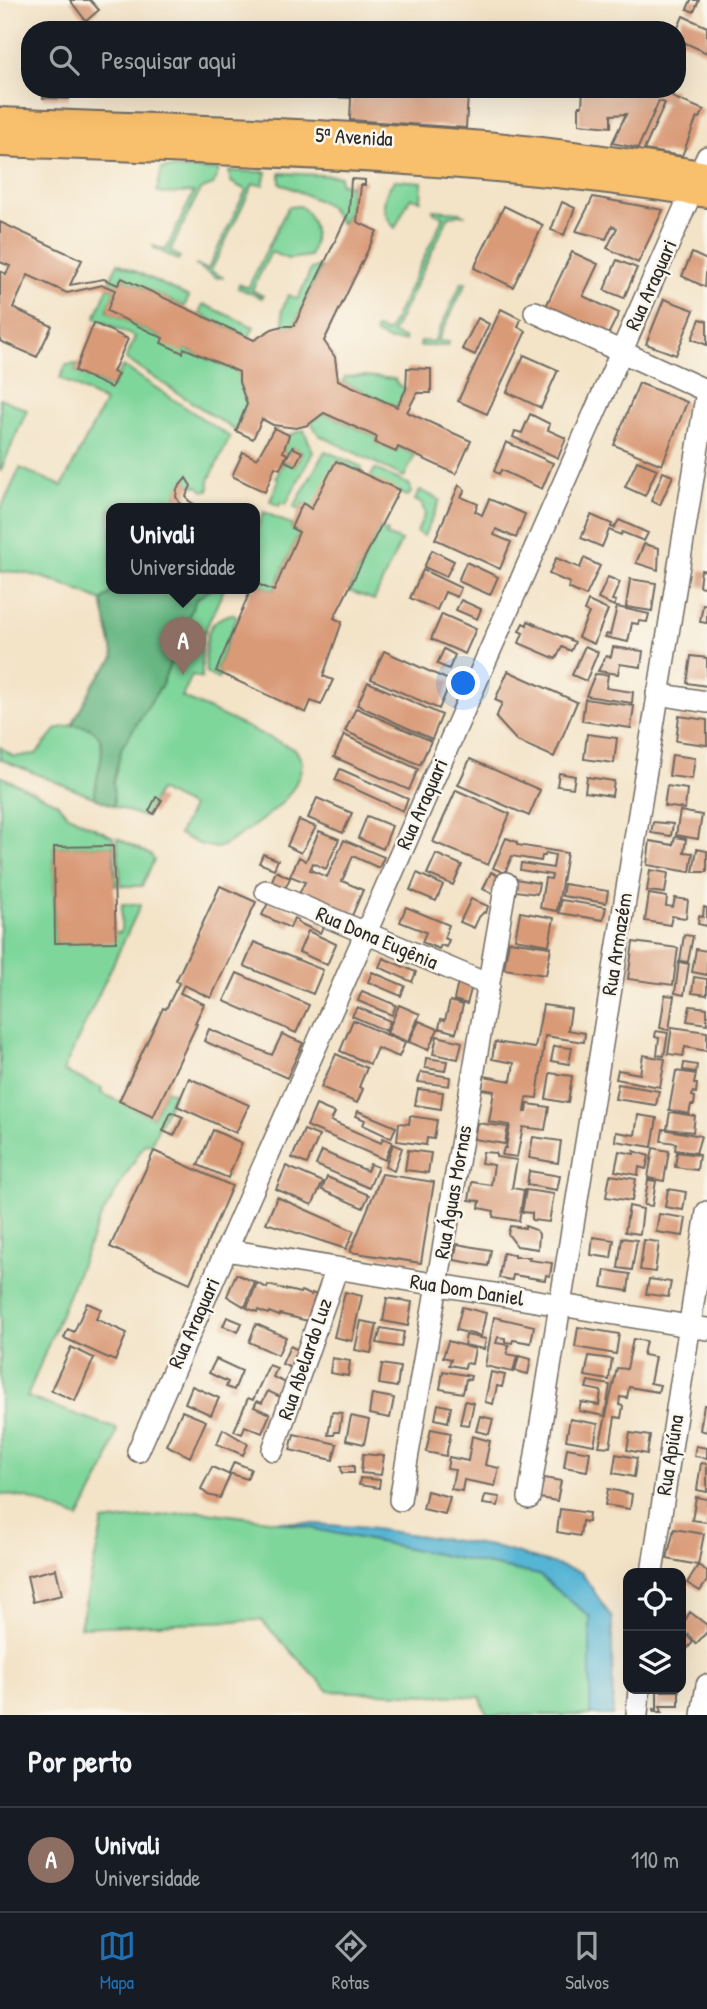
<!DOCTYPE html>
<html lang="pt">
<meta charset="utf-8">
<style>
:root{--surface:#171b24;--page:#242831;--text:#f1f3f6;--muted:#9ea1a6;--line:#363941;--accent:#1f6fb2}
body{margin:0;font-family:"Patrick Hand",sans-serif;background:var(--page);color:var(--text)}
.controls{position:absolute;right:21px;bottom:21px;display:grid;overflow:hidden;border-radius:14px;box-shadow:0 7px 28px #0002}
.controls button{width:63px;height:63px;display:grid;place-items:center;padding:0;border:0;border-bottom:2px solid var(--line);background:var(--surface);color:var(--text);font:35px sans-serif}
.you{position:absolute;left:464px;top:684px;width:24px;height:24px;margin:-18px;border:5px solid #fff;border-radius:50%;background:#1a73e8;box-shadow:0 0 0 10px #1a73e833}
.badge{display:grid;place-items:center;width:46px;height:46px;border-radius:50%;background:var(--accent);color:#fff;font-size:23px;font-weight:700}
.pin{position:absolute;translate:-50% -58px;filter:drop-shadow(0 2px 4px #0008)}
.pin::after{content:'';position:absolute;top:37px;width:24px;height:21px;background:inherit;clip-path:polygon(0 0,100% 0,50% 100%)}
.popup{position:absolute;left:106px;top:503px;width:154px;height:91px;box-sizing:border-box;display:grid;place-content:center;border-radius:14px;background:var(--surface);filter:drop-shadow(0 2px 5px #0005);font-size:23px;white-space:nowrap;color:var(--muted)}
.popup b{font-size:26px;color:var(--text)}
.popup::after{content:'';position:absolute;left:50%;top:100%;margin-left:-14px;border:14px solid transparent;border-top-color:var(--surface)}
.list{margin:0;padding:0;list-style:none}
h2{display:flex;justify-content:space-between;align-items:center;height:91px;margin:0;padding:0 28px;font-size:30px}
h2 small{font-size:23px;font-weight:400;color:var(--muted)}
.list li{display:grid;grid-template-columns:46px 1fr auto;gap:21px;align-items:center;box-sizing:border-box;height:105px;padding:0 28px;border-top:2px solid var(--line)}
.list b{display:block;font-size:26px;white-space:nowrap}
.list p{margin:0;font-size:23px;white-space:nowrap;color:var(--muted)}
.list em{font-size:23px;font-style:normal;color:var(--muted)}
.icon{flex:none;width:38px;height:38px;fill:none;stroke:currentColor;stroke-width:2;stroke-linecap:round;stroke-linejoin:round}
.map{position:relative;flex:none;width:707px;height:1715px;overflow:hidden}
.search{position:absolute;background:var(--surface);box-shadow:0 7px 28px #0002;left:21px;right:21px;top:21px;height:77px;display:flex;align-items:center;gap:18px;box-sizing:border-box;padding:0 24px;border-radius:28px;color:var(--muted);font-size:26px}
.sheet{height:196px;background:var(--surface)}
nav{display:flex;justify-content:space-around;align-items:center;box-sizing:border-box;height:98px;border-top:2px solid var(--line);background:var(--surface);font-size:19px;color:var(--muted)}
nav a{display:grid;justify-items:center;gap:4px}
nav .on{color:var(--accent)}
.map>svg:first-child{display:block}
.green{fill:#7fd69b;stroke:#558063;stroke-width:2}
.forest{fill:#67b783;stroke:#497157;stroke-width:2}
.water{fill:#56b5d4;stroke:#407080;stroke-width:2}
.building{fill:#d99a77}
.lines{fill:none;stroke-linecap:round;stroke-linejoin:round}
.minor-casing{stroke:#716b62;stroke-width:24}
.major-casing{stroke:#716b62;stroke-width:30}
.minor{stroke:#fff;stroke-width:21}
.major{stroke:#f8bf6c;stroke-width:26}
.labels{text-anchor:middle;stroke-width:5;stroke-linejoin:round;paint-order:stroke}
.street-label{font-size:21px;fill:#2b2b2b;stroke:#fbf7ec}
</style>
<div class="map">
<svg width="707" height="1715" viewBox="0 0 707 1715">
<rect width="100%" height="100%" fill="#fbf7ec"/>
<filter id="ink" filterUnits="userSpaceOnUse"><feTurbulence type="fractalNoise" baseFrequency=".0143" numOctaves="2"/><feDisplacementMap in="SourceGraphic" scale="14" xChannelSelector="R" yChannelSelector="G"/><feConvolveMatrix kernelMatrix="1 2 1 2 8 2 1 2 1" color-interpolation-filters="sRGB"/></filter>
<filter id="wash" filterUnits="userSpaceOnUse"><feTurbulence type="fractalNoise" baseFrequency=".00686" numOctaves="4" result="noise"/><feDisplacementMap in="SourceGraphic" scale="28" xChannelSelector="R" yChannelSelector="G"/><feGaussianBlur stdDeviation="1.57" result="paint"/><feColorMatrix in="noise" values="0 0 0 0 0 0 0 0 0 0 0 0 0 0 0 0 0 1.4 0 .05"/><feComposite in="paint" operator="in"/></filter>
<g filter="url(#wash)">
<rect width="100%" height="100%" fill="#f3e3c7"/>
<path class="green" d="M162,168L219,170L213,185L200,190L170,251L180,257L178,260L154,248L153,246L166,250L194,192L162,194L157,191Z
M229,171L266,172L263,185L253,184L211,271L222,277L217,278L195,265L208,269L246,190L231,182Z
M280,173L340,176V184L350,185L349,212L341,224L328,205L280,183Z
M395,180L422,182L421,200L410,198L395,228C380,212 381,196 395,180Z
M300,206C316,216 317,240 310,256L288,259L271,252L252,290L263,296L262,298L238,288L239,284L248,288L288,207Z
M433,210L460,212L464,215L449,216L392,334L404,338L405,341H390L376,334L375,330L377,329L388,333L444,216L434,213Z
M118,263L189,297L184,307L122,278L118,285L109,282Z
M317,267H321L294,326L284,327L282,310L288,295L298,299L311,269Z
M462,282L466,283L438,341L449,342L448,346H420L421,341L434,342Z
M108,287L115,290L107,311L163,338L183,352L184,348L239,372V382L247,404L236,431L126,359L135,337L95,318Z
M203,304L254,327L249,337L199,314Z
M78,364L75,371L111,388L123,366L230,437L209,480V490L203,491L198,486H191L186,479L177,490L176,497L183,509H111V589H115L102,601C75,589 30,568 0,572V511L20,468L62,486L105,402L60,378L66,365Z
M364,376L395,379L397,384L406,389L397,407L343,382L345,377Z
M0,398L27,410L0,472Z
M324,413L377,437L376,443L396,452L398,447L415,455L404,477L319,435L311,422Z
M304,430L313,452L286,504L281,502L279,506L270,501L279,480L276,478L284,461L295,466L302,452L292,447L288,455L283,452L289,435Z
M325,451L362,467V474L311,509L303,503L299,510L294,507Z
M375,469L410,485L411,493L407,496L370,478Z
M420,490L440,500L424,536L417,532L425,514L422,504L415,500Z
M264,512L292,525L291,528L299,532L274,591L255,583V532Z
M379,528L388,532L386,535L401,541L374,600L349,591Z
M212,589H224L201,639L202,678L192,675L182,697L296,750L302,762C299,796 266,818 240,835C232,840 225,846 216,848L199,844L179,834L192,807L159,790L144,817L114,806L113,782L122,747L162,684L196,599Z
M233,614L237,617L216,670L221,673L218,679L206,673C205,649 201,619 233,614Z
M72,725C122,727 94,768 95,798L0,759V747L14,757L36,754L57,729Z
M0,776L57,803L68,815L113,837L117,886H114L113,846L54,847L55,943L121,932L122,904H141L63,1071L102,1088L101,1093L153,1117L166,1090L174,1093L151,1144L145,1143L98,1222L27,1397L117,1429L106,1466L79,1518L27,1498L0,1494Z
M117,838L151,855L154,860L142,886H121Z
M199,1511L276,1521L539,1575L590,1617V1715H487L480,1697L329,1691L261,1620L80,1627L103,1522Z"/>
<path class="forest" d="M115,589H212L196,599L162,684L122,747L113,782L114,806L95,798C94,768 122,727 72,725L94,683L114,658L102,601Z"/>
<path class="water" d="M276,1521L367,1528L491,1546L581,1572L612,1618L613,1715H590V1617L539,1575Z"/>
<g id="blocks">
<path class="building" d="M70,0H90L99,10L86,21Z
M691,0H699L694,12L687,9Z
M683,16L707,27V53L677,39V30Z
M43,89H69V99L43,98Z
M274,89H459V93L468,94L466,128L350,120L351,98L273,94Z
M583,89H675L672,97L704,110L700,118L697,117L682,156L644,150L665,103L659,101L638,148L612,143L626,114L611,115V127L579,124V106H582Z
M351,179L365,180V185H361L357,222L377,231L324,341L335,357L338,380L397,407L406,389L407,368L431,369V393H417L407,412L471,441L456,474L398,447L396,452L375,443L377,437L324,413L308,425L296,428L273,425L262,419L253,439L236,431L247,404L239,382V372L184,348L183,353L161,343L163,338L107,311L115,290L103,285L67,293L28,275L13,308L52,326L37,357L0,341V271L6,274L10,266L0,262V222L82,260L70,285L104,279L118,285L122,278L254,340L272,329L282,326H294L349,212Z
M593,197L663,210L638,263L607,248L617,228L612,226L606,239L576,231Z
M562,202L575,208L564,235L551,230Z
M504,206L543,225L513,287L474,268Z
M572,252L598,264L583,296L619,313L608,335L546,306Z
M692,253L707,260L705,287L682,276Z
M617,260L637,268L624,298L604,290Z
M664,299L694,310L676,355L646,344Z
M501,309L521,319L518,327L526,331L487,414L458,401Z
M478,318L489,324L475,355L462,349Z
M700,319L707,321V345L692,339Z
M94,323L128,339L113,372L118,374L111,388L75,371Z
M524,355L558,370L541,408L507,392Z
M639,383L687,402L662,465L614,445Z
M530,414L550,424L548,430L566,438L558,458L513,437L515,431L522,433Z
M274,428L289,435L283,452L287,454L284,461L280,469L275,467L265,492L232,476L243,452L257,459Z
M506,442L553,463L542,489L501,470L499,474L494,471Z
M292,447L302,452L295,466L285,461Z
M336,461L399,490L334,618L342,622L323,676L333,680L321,705L311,701L306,713L216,671L251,589H255V583L274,591L299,532L291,528L299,510L303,503L311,509Z
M637,461L657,469L645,496L625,487Z
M663,472L673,476L660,505L651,501Z
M186,478L191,486L186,496L189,501L194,504L192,509H183L176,497L177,489Z
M459,485L465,490L461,497L478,504L475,511L482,515L489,499L525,514L516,538L496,529L494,535L511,542L500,569L435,539Z
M591,515L612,524L611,527L614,528L619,520L648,533L644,541L622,532L621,535L609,530L602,547L581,538Z
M644,544L659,548L658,570L636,563Z
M432,550L454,561L446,577L424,567Z
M556,558L580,568L584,558L600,566L586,596L568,588L570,583L549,574Z
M466,562L498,577L490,595L458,581Z
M423,570L461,588L457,597L445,592L437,610L410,598Z
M701,570L707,571V588L699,586Z
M608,577L620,582L612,600L616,601L614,606L598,599Z
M630,579L656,583L652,611L626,607Z
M461,600L481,609L477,619L456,610Z
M588,601L608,610L594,644L578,637L589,613L584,611Z
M703,604L707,605V623L700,622Z
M617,607L649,614L647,622L639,621L638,624L632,623L628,642L605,637L606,634L610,635Z
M442,614L476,629L465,654L431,639Z
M528,621L575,642L571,651L562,647L556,659L519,643L523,633L519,631L523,623L527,625Z
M585,646L598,652L586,681L572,675Z
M613,647L643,651L641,667L620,664L618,674L598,671L606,656L611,657Z
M444,649L455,655L449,669L437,664Z
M384,651L451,681L439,709L371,679Z
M691,656L707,658V686L687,683Z
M508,671L577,702L554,757L517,741L496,718L502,703L495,700Z
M595,674L608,675L606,688L633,692L632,703L586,696Z
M368,682L442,715L432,739L357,705Z
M585,699L634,706L631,728L582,721Z
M356,708L431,741L420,765L345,731Z
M679,716L707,720V745L676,741Z
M587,734L617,738L614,763L584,759Z
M344,735L418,769L409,790L334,757Z
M672,755L695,758L692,779L669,776Z
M470,759L540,790L529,816L458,785Z
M340,769L408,799L403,811L335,780Z
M559,773L575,776L573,788L557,786Z
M587,777L614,781L612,796L585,792Z
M667,786L687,789L685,809L664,806Z
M456,790L510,814L488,865L433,842Z
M156,797L162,800L154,814L149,811Z
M317,798L352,813L343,833L308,818Z
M680,811L702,815L698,839L676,835Z
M367,816L392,826L383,849L358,838Z
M299,820L316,827L301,853L287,846Z
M653,822L673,824L671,836L651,833Z
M319,831L339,839L326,869L313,863L310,870L327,877L344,840L384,857L379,868L353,856L342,881L363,890L351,918L299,894L305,882L290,876L299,857L306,861Z
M675,837L686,839L684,852L693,853L690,872L647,865L650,841L673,845Z
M506,838L517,842V845L567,853L557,911L540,908L545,878L551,879L552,875L520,870L521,863L553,868L555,855L546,853L545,856H542L541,861L512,856L505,873L493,868Z
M113,846L116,942L55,943L54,847Z
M697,849L707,851V872H693Z
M263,854L278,860L274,869L259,863Z
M436,854L462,865L453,885L427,874Z
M650,870L668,873L665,893L647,891Z
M276,871L290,878L284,891L270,885Z
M491,872L503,878L495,895L483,889Z
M417,873L443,885L436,901L410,890Z
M516,879L539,883L537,894L515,891Z
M564,884L608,891L606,903L562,896Z
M220,886L256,902L211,998L184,985L180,993L204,1004L195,1023L197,1024L153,1117L119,1101L163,1008L166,1009L179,983L176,981Z
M649,894L667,897L666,906L673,907L675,898L688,900L686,918L672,916L670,925L645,921Z
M471,899L488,906L486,913L484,912L479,917L474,928L460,922Z
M561,900L606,907L603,920L559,913Z
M269,901L324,925L320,933L297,922L298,920L294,918L290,928L262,915Z
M406,907L449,925L444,938L449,940L446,947L441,945L439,949L422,942L426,932L400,922Z
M704,907L707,908V926L698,924L699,916L703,917Z
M520,912L554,918L549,945L515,939Z
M308,931L336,944L327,965L299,952Z
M684,935L693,936L688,962L680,961Z
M509,941L551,947L546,975L504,969Z
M254,942L323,970L313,994L244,966Z
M633,942L678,948L673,985L628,979Z
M696,949L707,951V975L692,972Z
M383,958L416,972L412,982L379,967Z
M679,962L689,964L684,995L675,993Z
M372,972L405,986L401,996L368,982Z
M237,973L309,1005L296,1033L224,1001Z
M694,977L707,979V995L692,993Z
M459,978L473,982L467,1004L454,1000Z
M362,991L396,1005L392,1015L358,1001Z
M665,995L674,996L669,1030L660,1028Z
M450,1001L463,1005L456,1033L439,1028L441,1019L445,1020Z
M399,1005L420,1014L408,1042L387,1033Z
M543,1005L571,1009L568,1030L585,1033L584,1042L545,1036L537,1098L527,1097L525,1112H527L528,1104L549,1107L545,1130L523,1127L517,1157L502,1155L504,1148H506L510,1125L489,1122L494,1091L482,1089L484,1076L511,1081L514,1063L492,1059L495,1042L535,1048Z
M690,1006L707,1008V1024L687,1021Z
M357,1007L390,1021L386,1031L352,1016Z
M353,1020L405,1043L399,1057L377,1048L370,1064L340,1051Z
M419,1021L438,1029L428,1050L409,1042Z
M672,1027L707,1032V1051L685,1047L683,1056L668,1054Z
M209,1029L272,1055L282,1034L303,1043L287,1078L204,1041Z
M656,1031L668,1033L664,1056L657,1055L659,1038L655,1037Z
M437,1036L462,1042L458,1059L433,1054Z
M554,1046L572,1048L569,1064L551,1061Z
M336,1054L367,1068L359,1087L363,1089L357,1103L321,1087Z
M643,1055L665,1059L660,1087L616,1079L618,1070L640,1074Z
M426,1058L447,1061L445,1071L425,1068Z
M684,1063L697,1065L696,1072L683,1070Z
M676,1071L696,1074L694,1084H697L696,1093L693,1092L692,1096L695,1097L694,1105H691L689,1114L669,1110Z
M421,1072L450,1077L449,1086L418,1082Z
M550,1073L572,1076L568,1103L546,1099Z
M189,1078L249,1105L236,1133L177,1106Z
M618,1084L659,1091L656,1105L615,1099Z
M418,1089L443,1092L441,1109L415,1105Z
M316,1105L335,1113L331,1121L381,1143L383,1138L392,1142L385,1160L307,1126Z
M358,1111L396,1127L391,1138L363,1125L365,1120L356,1116Z
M171,1112L183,1117L174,1136L163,1131Z
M670,1112L695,1116L693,1132L667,1129Z
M638,1115L657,1118L652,1147L615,1141L616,1132L635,1135Z
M410,1116L437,1120L434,1139L427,1138L426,1145L397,1141L399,1123L409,1124Z
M477,1123L508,1127L505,1144L474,1139Z
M663,1129L701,1136L696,1153L675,1150L676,1143L661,1141Z
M213,1130L242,1143L228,1178L198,1165Z
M304,1130L319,1136L307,1164L292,1158Z
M533,1137L561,1141L558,1163L529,1158Z
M393,1144L402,1148L394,1171L385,1167Z
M653,1148L669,1151L664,1181L648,1178Z
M408,1150L431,1153L428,1173L405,1170Z
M154,1151L232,1186L190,1283L110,1247Z
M322,1151L367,1171L370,1164L378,1167L369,1188L316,1165Z
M619,1151L634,1154V1151L649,1156L646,1169L639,1167L638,1175L615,1171Z
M483,1152L496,1153V1157L517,1160L512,1188L524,1190L519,1221L493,1217L494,1211L479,1208L480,1201L469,1200L472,1182L491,1185L494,1165L481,1163Z
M677,1152L699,1155L697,1170L675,1167Z
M286,1166L323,1182L312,1205L276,1189Z
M529,1171L560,1176L557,1190L527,1185Z
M382,1174L434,1182L421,1263L350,1252Z
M610,1175L636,1179L632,1201L606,1197Z
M327,1177L369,1195L363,1208L322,1190Z
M648,1180L656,1181L652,1206L644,1205Z
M668,1189L686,1192L683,1210L665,1207Z
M526,1190L554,1194L549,1222L532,1220V1213L522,1212Z
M277,1197L354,1231L346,1249L266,1223Z
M629,1206L643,1209L640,1234L625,1232Z
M659,1214L686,1218L683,1236L656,1232Z
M510,1226L525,1228V1226L536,1230L539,1234L538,1249L517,1246L508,1234Z
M593,1237L614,1240L611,1258L591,1255Z
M622,1238L637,1240L632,1270L618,1268Z
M644,1240L659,1242L655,1272L640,1270Z
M457,1244L491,1250L488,1266L454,1260Z
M503,1253L514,1255V1257H530L529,1260L552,1263L550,1276L546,1275L545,1280L513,1275L512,1280L499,1278Z
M605,1270L630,1274L628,1291L602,1287Z
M236,1274L255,1282L245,1307L227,1296Z
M649,1279L671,1282L668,1297L646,1294Z
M257,1283L267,1288L268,1285L300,1293L301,1291L311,1295L312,1293L322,1297L312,1322L280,1314L279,1316L269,1312L268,1314L258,1310L257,1312L247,1308Z
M345,1292L362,1296L352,1341L334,1337Z
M387,1298L412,1302L408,1326L383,1321Z
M87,1303L101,1309L96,1319L127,1333L115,1361L64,1338L68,1329L74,1332Z
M462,1307L486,1313L481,1336L456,1330Z
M227,1317L242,1323L238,1332L223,1326Z
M494,1317L534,1326L531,1343L513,1340L512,1343L505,1342V1338L498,1337L496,1343L509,1345L507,1354L517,1356L513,1372L485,1366Z
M361,1321L377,1324L371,1353L355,1350Z
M256,1324L286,1337L278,1355L249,1342Z
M578,1327L619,1334L616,1354L575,1347Z
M381,1328L404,1332L401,1347L377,1343Z
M466,1335L486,1339L484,1349L464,1345Z
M633,1339L646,1341L643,1355L655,1357L650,1383L660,1385L658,1392L629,1387L627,1398L620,1397L619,1405L623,1406L621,1418L615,1417L610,1447L599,1446L617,1368L627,1369Z
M448,1341L475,1349L472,1364L466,1363L465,1368L449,1365L451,1359L443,1357Z
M290,1346L302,1352L294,1369L282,1364Z
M71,1347L94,1358L75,1401L51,1390Z
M519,1356L531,1359L528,1374L515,1371Z
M589,1356L612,1359L609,1380L585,1376Z
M332,1358L350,1361L348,1376L330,1373Z
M216,1359L242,1371L234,1390L226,1387L228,1382L209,1373Z
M382,1364L400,1367L397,1387L379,1384Z
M269,1365L277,1368L273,1377L288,1384L282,1398L268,1391L262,1403L257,1401L254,1407L270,1414L262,1433L245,1426L242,1434L234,1431L248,1398L253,1400Z
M443,1371L471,1376L470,1380L466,1379L463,1393L440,1389Z
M491,1372L505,1375L502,1387L497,1386L493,1404L485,1402Z
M588,1381L610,1385L605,1416L579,1411L581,1402L599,1405L601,1391L586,1388Z
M192,1386L219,1398L211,1415L185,1403Z
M372,1394L394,1398L390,1418L369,1414Z
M465,1401L474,1403L469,1425L460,1424Z
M438,1404L451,1407L448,1422L435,1419Z
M704,1405L707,1406V1432L700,1430Z
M182,1411L206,1421L190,1457L166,1445Z
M332,1412L342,1413L339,1432H335L334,1435H328Z
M351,1416L369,1420L364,1444L346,1440Z
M480,1416L493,1419L489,1434L476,1431Z
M570,1419L598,1424L594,1445L566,1440Z
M223,1429L248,1444L243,1455L217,1444Z
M431,1429L451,1433L446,1456L426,1452Z
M630,1433L650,1436L647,1454L627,1450Z
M294,1434L337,1444L333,1460L290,1450Z
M472,1436L490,1441L485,1465L499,1468L495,1486L464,1480L462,1491L451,1489L455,1470L447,1469L449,1457L468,1461Z
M696,1446L707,1448V1458L694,1456Z
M567,1448L590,1452L587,1471L564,1467Z
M363,1454L384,1456L381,1475L361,1473Z
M616,1454L637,1458L634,1477L613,1473Z
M234,1462L251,1469L247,1479L229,1473Z
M701,1463L707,1464V1492L697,1490Z
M341,1466H354V1473H342Z
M212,1467L230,1475L220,1498L208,1495L201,1489Z
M360,1478L380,1480L379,1488L359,1485Z
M544,1478L561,1481L557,1501L539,1498Z
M608,1489L632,1494L630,1509L605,1505Z
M427,1491L450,1497L445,1514L423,1509Z
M485,1495L500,1497L498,1506L483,1504Z
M696,1497L707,1499V1522L692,1520Z
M560,1509L589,1513L588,1522L582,1521L580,1536L557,1532Z
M674,1529L704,1534L698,1565L707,1571V1581L700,1591L687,1583L698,1565L667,1559Z
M56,1569L62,1595L33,1602L27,1576Z
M690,1612L707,1625V1632L696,1644L689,1634L687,1636L693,1642L681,1656V1635L684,1633L681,1627Z
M657,1691H679V1706H660L662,1712H654V1709L657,1710Z"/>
</g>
</g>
<g filter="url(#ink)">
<use href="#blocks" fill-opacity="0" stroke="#716b62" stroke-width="2"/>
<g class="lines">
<defs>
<path id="minor" d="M535,312L707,391
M657,694L707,702
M266,891L489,985
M226,1250L707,1329
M273,1450L337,1268
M138,1451L707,157
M529,1498L707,391
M400,1500L506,883
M652,1573L707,1212
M637,1715L639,1689
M702,1715L707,1685"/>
<path id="major" d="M0,121C157,128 314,131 471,144C550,150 629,162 707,175
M0,143C236,152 473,156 707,194"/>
</defs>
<use href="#minor" class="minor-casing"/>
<use href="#major" class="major-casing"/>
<use href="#minor" class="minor"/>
<use href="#major" class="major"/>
</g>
</g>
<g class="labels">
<g class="street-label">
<text transform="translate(354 137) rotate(3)" y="7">5ª Avenida</text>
<text transform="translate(651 285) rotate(-66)" y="7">Rua Araquari</text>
<text transform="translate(422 804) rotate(-66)" y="7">Rua Araquari</text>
<text transform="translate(377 938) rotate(23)" y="7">Rua Dona Eugênia</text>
<text transform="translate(617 944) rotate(-81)" y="7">Rua Armazém</text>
<text transform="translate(453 1192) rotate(-80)" y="7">Rua Águas Mornas</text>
<text transform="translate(467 1290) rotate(9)" y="7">Rua Dom Daniel</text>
<text transform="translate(194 1323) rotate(-66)" y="7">Rua Araquari</text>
<text transform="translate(305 1359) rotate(-71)" y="7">Rua Abelardo Luz</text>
<text transform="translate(670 1455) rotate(-81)" y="7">Rua Apiúna</text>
</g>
</g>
</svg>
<div class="controls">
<button><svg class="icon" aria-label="locate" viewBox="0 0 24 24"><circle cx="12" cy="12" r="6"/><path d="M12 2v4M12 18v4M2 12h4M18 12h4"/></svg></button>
<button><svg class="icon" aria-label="layers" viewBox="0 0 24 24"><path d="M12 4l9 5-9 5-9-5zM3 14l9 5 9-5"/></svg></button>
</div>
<div class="you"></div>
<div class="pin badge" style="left:183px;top:675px;background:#8d6e63">A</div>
<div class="popup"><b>Univali</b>Universidade</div>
<div class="search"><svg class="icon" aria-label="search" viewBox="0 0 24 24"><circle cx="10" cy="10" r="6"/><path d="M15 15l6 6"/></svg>Pesquisar aqui</div>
</div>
<section class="sheet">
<h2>Por perto<small></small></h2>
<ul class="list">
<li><span class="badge" style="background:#8d6e63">A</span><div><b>Univali</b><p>Universidade</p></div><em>110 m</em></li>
</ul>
</section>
<nav>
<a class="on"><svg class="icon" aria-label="map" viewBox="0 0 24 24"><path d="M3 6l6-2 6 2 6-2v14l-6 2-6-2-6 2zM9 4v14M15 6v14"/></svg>Mapa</a>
<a><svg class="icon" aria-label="directions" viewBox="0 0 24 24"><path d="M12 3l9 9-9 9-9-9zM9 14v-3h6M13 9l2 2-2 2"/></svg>Rotas</a>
<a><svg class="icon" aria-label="saved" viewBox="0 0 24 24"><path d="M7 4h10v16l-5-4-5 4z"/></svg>Salvos</a>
</nav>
